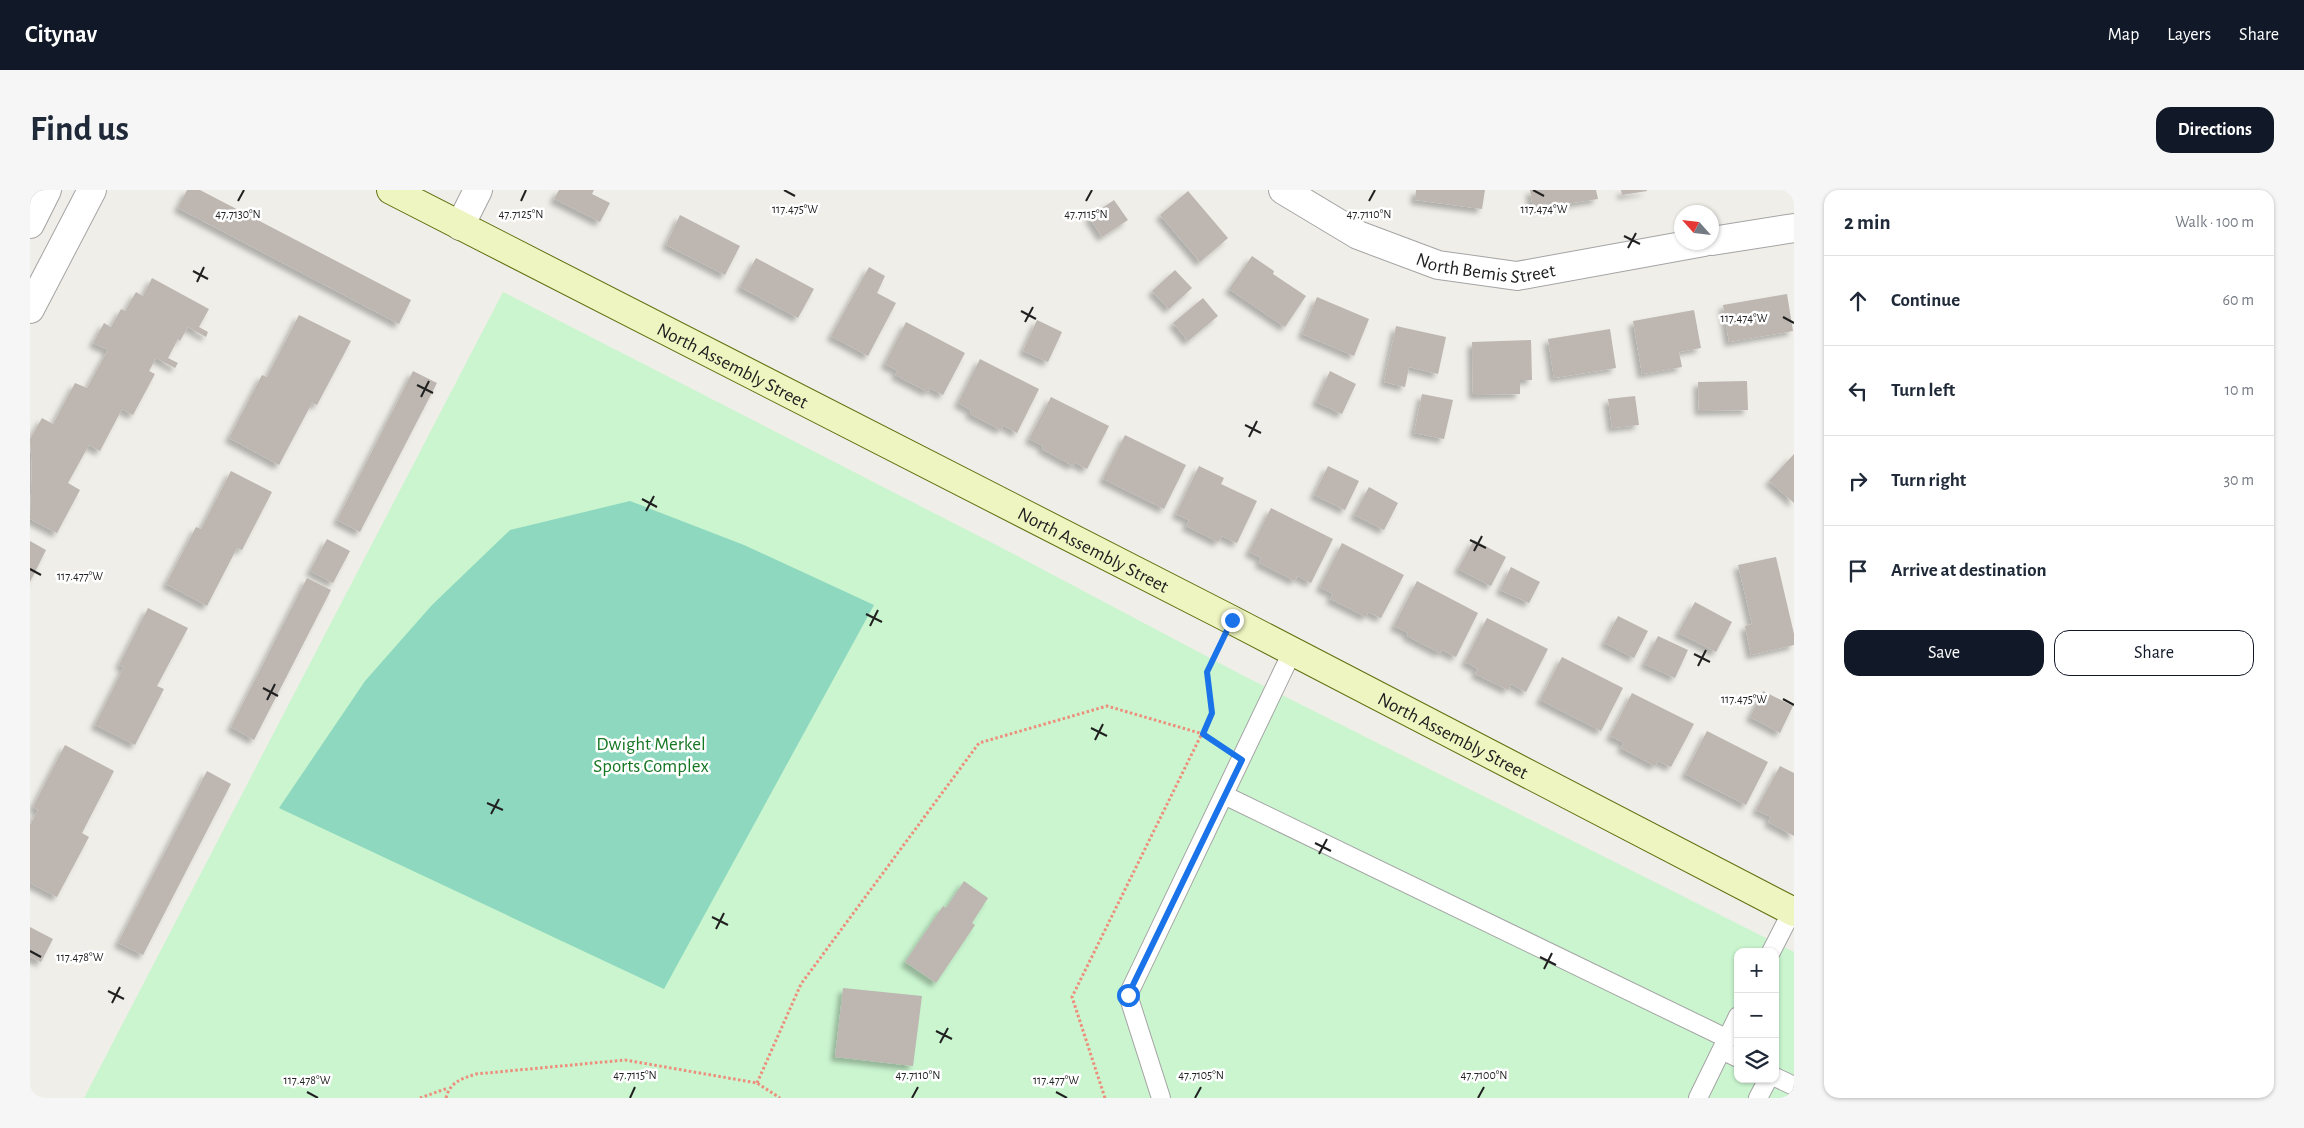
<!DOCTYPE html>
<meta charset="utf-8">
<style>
:root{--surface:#fff;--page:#f6f6f7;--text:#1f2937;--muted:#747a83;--line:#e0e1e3;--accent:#111827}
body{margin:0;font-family:"Alegreya Sans",sans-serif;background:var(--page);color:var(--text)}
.controls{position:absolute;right:15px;bottom:15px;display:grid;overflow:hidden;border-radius:10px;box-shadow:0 1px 4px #0004}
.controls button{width:45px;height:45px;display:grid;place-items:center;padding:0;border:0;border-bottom:1px solid var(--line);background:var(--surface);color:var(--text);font:25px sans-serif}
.compass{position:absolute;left:1644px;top:15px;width:45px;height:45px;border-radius:50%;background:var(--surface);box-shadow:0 1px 4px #0004;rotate:297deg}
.stop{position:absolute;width:15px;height:15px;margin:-11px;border:4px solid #1a73e8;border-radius:50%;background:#fff}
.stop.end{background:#1a73e8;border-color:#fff;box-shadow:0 1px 5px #0008}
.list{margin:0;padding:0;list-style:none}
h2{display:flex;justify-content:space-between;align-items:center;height:65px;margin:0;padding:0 20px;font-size:21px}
h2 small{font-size:16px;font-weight:400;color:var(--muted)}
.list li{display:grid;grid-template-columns:32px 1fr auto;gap:15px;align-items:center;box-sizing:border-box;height:90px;padding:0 20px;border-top:1px solid var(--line)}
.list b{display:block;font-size:19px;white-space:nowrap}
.list em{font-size:16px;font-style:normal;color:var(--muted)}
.actions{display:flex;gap:10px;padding:15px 20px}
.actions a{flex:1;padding:11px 0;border:1px solid var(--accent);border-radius:15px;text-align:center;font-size:18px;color:var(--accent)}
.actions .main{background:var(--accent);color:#fff}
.icon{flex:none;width:28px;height:28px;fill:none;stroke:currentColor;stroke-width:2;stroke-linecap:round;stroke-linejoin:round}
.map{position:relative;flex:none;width:1764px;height:908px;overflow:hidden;border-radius:15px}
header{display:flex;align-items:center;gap:30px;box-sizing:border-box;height:70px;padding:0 25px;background:var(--accent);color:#fff}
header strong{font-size:24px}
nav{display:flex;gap:28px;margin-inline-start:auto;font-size:18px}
.intro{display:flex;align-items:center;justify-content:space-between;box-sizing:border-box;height:120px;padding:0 30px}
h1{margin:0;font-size:35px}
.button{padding:12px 22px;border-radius:15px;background:var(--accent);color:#fff;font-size:18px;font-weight:700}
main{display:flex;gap:30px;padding:0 30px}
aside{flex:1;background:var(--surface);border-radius:15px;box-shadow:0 1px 4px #0004}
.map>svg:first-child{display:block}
.park{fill:#caf5cf;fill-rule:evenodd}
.pitch{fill:#8dd8bf}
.building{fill:#bdb6b1;filter:url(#shadow)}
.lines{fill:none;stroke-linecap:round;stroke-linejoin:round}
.service-casing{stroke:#a4a4a4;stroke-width:20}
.minor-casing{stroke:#a4a4a4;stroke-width:30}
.secondary-casing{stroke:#60700f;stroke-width:30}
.path{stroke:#ee8d7b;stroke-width:3;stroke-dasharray:2.5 2.5;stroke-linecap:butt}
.service{stroke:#fff;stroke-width:18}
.minor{stroke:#fff;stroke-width:28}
.secondary{stroke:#eff5c1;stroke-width:28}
.route{stroke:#1a73e8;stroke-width:6}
.ticks{fill:none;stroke:#202020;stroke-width:2}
.labels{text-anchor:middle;stroke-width:5;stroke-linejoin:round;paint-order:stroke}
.street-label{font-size:19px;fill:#202020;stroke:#fff}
.park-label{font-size:19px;fill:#167723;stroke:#fff}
.ticks-label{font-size:12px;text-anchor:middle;fill:#202020;stroke:#fff;stroke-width:5;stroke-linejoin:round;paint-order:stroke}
</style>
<header>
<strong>Citynav</strong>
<nav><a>Map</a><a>Layers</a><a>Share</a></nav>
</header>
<div class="intro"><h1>Find us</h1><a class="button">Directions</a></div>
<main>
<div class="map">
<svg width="1764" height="908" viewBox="0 0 1764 908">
<defs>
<filter id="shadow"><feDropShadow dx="-4.5" dy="4.5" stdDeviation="2.5" flood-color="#0004"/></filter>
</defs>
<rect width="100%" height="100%" fill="#f0eee8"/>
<path class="park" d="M473,102L976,360L1212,485L1764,762V908H54ZM1708,762H1745V889H1708Z"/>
<path class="pitch" d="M600,311L714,355L844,415L634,799L249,618L335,491L402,415L480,340Z"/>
<path class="building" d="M157,0H170L381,110L369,134L148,18Z
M529,0H564L562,4L580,13L570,32L524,9Z
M1386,0H1455L1452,19L1385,10Z
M1500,0H1566L1568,9L1503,19Z
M1591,0H1617V1L1592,5Z
M1158,1L1198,48L1170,72L1130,25Z
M1084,10L1098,30L1072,47L1059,27Z
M650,25L710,56L695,85L636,55Z
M1222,66L1244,81L1243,84L1276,106L1255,137L1199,99Z
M726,68L784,99L768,128L710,97Z
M839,77L855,86L847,103L866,113L838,166L801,146Z
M1145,80L1162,98L1139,119L1122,101Z
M122,88L179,119L169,137L178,142L176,147L158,137L150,151L148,149L138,168L148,173L145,178L126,168L119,181L125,184L103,225L92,219L70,261L59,255L38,293L50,300L27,343L0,329L2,277L0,249L12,228L23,234L45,193L57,198L78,160L63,153L74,133L81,137L91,119L95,121L106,102L113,106Z
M1757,104L1763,141L1699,152L1693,115Z
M1287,107L1339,129L1324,166L1272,144Z
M1173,108L1188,126L1158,151L1143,133Z
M1664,120L1671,158L1649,162L1652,177L1612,184L1603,131Z
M269,125L321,151L287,215L282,213L249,275L199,248L232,185L237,187Z
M1007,130L1032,142L1018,172L993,161Z
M876,132L935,163L913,205L900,198L898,202L865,185L868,181L855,174Z
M1366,136L1416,147L1408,184L1379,177L1375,197L1354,192Z
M1580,139L1586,178L1524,188L1518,149Z
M1501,150L1502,190H1490V204L1443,205L1442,152Z
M950,169L1009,199L987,243L973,235L971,240L940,224L941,220L928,213Z
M383,181L407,193L330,342L307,330Z
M1300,181L1326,194L1312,224L1286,212Z
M1717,191L1718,220L1669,221L1668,192Z
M1392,204L1423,210L1414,249L1384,243Z
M1605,206L1609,235L1582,238L1578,209Z
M1021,207L1079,236L1057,279L1044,272L1043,276L1012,259L1013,256L999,249Z
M1095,245L1156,275L1134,319L1073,289Z
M1764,264V313L1739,291Z
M1169,276L1194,288L1191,294L1227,311L1207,353L1192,346L1188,352L1156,336L1159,330L1146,324Z
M1298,276L1329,291L1315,320L1284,305Z
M201,281L242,302L212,360L207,358L177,416L136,394L166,337L171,339Z
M1339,297L1368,313L1354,340L1324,325Z
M1241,318L1303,349L1281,393L1267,386L1265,391L1229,373L1231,368L1219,362Z
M297,349L320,361L303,393L280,381Z
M1444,350L1476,367L1461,396L1428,379Z
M0,351L16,360L0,392Z
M1312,353L1374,385L1351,428L1338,422L1336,427L1300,409L1303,404L1290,397Z
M1746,367L1764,444V455L1721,465L1715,436L1722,434L1708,375Z
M1481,377L1510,392L1499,413L1470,400Z
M277,388L301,400L224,550L201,537Z
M1387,391L1448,423L1426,467L1412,460L1410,463L1377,446L1378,443L1364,436Z
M1665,412L1702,432L1686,462L1648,443Z
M118,418L158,438L127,496L134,499L105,555L65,535L94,477L89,475Z
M1588,426L1618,441L1604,468L1574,453Z
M1457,428L1518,459L1496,502L1481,494L1478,500L1445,484L1448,479L1435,472Z
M1628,446L1658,460L1645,488L1614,474Z
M1532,467L1593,498L1571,541L1510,510Z
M1733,501L1763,516L1750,543L1720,527Z
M1602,503L1664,534L1641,577L1628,571L1625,576L1591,558L1594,553L1580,546Z
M1677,541L1738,572L1716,615L1655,584Z
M35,555L84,581L52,643L59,647L27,707L0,693V635L8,620L3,617Z
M1750,576L1764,583V646L1738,632L1741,627L1726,620Z
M177,581L201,594L113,765L88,753Z
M934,691L958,708L942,733L945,735L906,793L875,772L913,716L916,718Z
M0,737L23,749L11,772L0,767Z
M813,798L892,806L883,876L805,867Z"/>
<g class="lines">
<defs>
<path id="service" d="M1194,605L1696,848
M1741,762L1762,721
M1692,860L1708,868
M1745,887L1764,896
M1131,908L1098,805L1262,462
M1668,908L1708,826
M1728,908L1738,889"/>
<g id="minor">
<path id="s1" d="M1253,0L1328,45L1408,75L1487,86L1674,52"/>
<path d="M0,34L17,0"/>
<path d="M430,36L448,0"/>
<path d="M1682,51L1764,38"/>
<path d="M0,119L62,0"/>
</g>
<g id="secondary">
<path id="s2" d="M361,0L1202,430L1764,722"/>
</g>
</defs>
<use href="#service" class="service-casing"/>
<use href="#minor" class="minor-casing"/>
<use href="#secondary" class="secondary-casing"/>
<path class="path" d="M727,893L771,794L949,553L1077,516L1173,544L1191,556
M390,908L418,898
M416,908C420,892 431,889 446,884L595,870L727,893L750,908
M1075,908L1042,807L1182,523L1177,481L1190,455"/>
<use href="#service" class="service"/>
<use href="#minor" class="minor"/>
<use href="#secondary" class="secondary"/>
</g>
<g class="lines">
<path class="route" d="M1098,805L1212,570L1173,544L1182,523L1177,482L1202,430"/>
</g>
<path class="ticks" d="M754,0L765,6M1503,0L1514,6M208,11L214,0M491,11L496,0M1056,11L1062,0M1339,11L1345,0M1594,46L1610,54M1598,58L1606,43M163,81L178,89M167,92L174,77M991,121L1006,129M1753,127L1764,133M995,132L1003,117M387,195L403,203M391,207L399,191M1215,235L1231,243M1219,247L1227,231M612,309L627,317M616,321L624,306M1440,350L1456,358M1444,361L1452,346M0,379L11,385M836,424L852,432M840,436L848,420M1664,464L1680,472M1668,476L1676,460M233,498L248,506M1753,509L1764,515M237,510L245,494M1061,538L1077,546M1065,550L1073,534M457,613L473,620M461,624L469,609M1285,653L1301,661M1289,664L1297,649M682,727L698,735M686,739L694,723M0,761L11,767M1510,767L1526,775M1514,779L1522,763M78,801L94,809M82,813L90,797M906,841L922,849M910,853L918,838M277,902L288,908M1026,902L1037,908M600,908L605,897M882,908L888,897M1165,908L1171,897M1448,908L1454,897"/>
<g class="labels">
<g class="street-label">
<text dy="7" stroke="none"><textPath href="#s1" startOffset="221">North Bemis Street</textPath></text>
<text dy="7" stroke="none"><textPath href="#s2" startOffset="384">North Assembly Street</textPath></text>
<text dy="7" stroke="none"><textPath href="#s2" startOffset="789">North Assembly Street</textPath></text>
<text dy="7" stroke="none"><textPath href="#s2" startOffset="1194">North Assembly Street</textPath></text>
</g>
<g class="park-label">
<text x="621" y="560">Dwight Merkel<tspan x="621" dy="22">Sports Complex</tspan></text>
</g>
</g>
<g class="ticks-label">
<text x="1514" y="23">117.474°W</text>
<text x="765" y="23">117.475°W</text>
<text x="208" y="28">47.7130°N</text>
<text x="491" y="28">47.7125°N</text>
<text x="1056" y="28">47.7115°N</text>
<text x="1339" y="28">47.7110°N</text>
<text x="1714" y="132">117.474°W</text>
<text x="50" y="390">117.477°W</text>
<text x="1714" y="513">117.475°W</text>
<text x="50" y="771">117.478°W</text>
<text x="605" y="889">47.7115°N</text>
<text x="888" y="889">47.7110°N</text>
<text x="1171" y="889">47.7105°N</text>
<text x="1454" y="889">47.7100°N</text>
<text x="277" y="894">117.478°W</text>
<text x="1026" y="894">117.477°W</text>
</g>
</svg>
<div class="controls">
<button>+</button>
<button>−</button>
<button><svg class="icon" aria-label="layers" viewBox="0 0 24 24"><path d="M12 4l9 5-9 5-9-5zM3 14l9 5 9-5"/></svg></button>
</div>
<svg class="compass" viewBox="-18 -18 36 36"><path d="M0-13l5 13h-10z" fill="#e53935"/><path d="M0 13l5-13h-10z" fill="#747a83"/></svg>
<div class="stop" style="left:1098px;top:805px"></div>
<div class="stop end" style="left:1202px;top:430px"></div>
</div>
<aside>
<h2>2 min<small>Walk · 100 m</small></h2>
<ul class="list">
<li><svg class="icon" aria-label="ahead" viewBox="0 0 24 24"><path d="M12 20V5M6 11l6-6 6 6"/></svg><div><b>Continue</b></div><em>60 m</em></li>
<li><svg class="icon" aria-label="left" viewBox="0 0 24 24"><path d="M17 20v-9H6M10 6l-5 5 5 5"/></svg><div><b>Turn left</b></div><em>10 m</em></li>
<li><svg class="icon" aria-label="right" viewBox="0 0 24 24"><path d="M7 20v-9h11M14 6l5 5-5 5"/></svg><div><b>Turn right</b></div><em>30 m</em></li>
<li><svg class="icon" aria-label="arrive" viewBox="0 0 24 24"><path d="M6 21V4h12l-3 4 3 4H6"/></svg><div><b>Arrive at destination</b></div></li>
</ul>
<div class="actions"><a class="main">Save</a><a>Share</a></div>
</aside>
</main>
